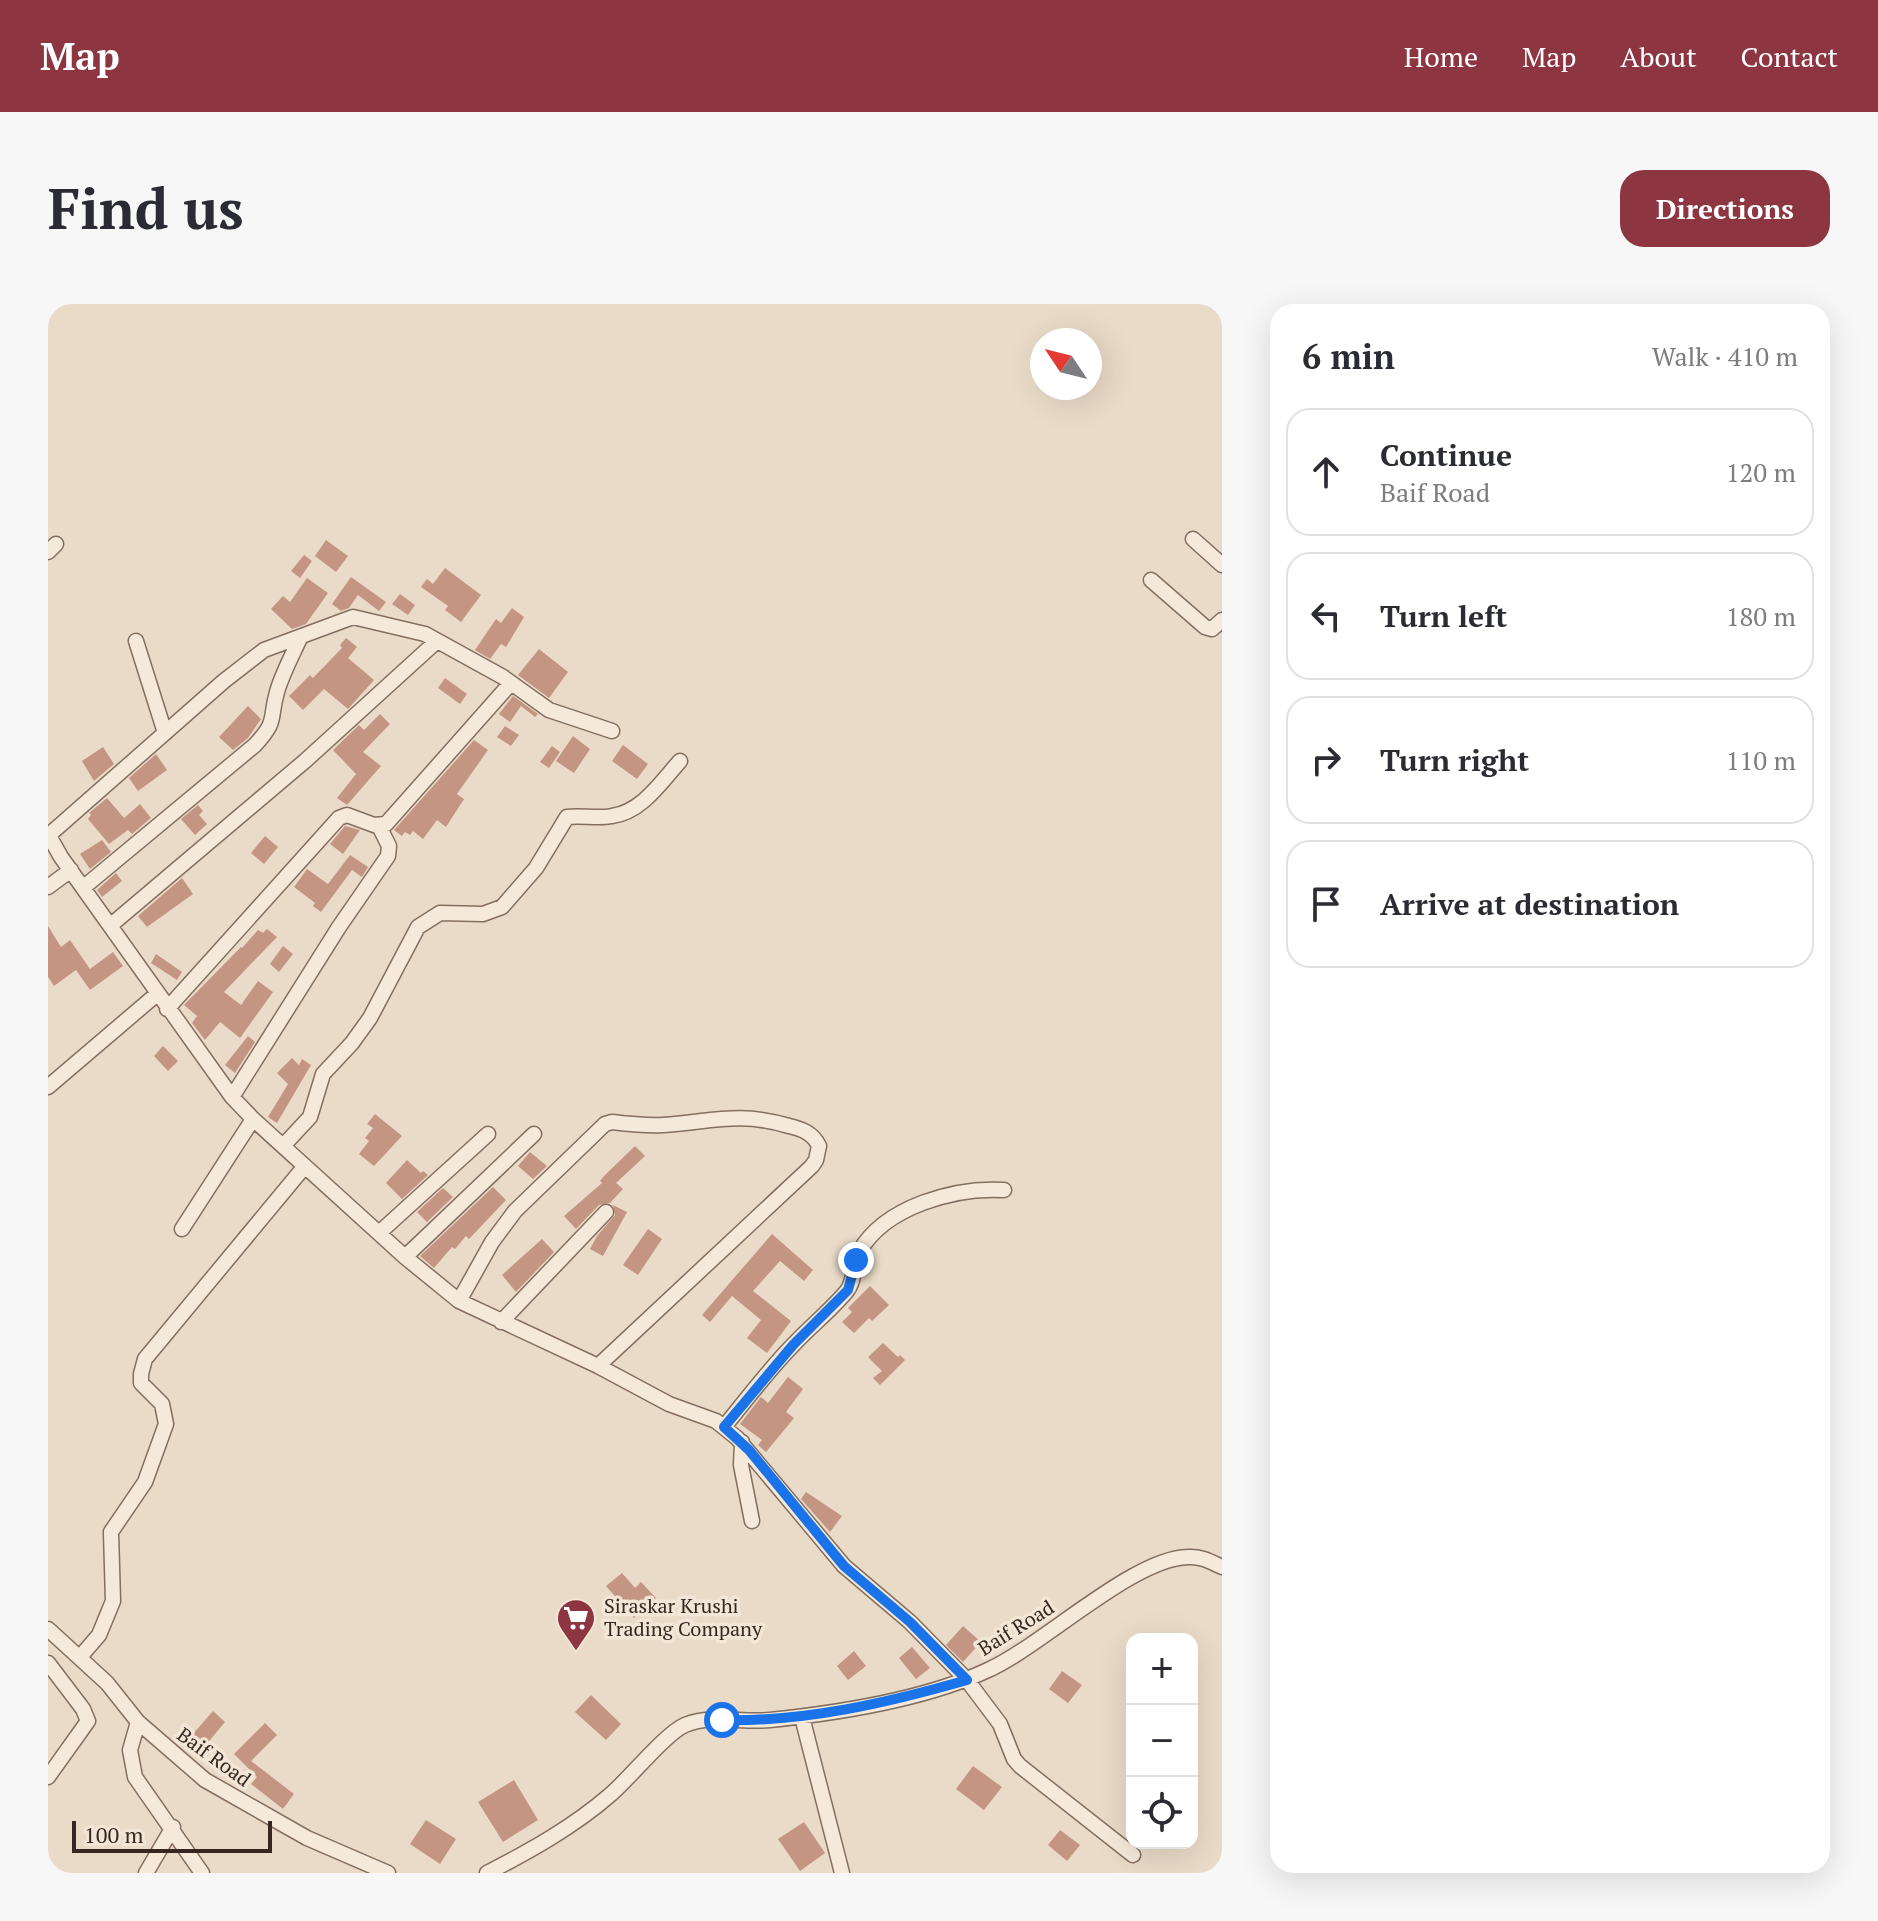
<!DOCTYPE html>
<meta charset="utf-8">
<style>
:root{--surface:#fff;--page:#f7f7f7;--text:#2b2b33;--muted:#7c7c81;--line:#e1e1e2;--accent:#8d3541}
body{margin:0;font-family:"PT Serif",serif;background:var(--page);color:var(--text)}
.controls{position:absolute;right:24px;bottom:24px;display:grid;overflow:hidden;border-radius:16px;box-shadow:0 8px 32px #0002}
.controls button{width:72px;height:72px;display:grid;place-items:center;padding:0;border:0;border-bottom:2px solid var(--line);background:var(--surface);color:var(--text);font:40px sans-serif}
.compass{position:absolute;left:982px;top:24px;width:72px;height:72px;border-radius:50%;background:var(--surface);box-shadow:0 8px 32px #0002;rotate:305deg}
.scale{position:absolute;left:24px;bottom:20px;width:200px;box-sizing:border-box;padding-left:8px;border:4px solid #362821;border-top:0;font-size:22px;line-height:28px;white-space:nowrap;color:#362821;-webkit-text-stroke:6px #f2e7d7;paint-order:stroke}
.stop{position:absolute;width:24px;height:24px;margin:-18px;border:6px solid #1a73e8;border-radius:50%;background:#fff}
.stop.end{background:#1a73e8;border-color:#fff;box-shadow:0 2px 8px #0008}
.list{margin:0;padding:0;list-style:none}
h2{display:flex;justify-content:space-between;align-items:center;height:104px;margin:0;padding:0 32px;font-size:34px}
h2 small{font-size:26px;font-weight:400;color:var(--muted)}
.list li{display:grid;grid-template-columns:52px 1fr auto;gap:24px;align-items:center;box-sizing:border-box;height:128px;margin:0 16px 16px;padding:0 16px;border:2px solid var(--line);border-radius:24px}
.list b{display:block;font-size:30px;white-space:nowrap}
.list p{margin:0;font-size:26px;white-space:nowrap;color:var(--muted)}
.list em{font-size:26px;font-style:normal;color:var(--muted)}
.icon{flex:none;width:44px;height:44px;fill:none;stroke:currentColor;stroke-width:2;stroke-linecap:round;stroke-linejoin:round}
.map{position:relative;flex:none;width:1174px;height:1569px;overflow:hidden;border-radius:24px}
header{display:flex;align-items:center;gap:48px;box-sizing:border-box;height:112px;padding:0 40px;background:var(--accent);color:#fff}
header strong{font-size:38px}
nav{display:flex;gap:44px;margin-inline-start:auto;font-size:28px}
.intro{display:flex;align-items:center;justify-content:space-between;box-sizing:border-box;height:192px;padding:0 48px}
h1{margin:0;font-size:56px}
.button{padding:20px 36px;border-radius:24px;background:var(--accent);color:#fff;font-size:28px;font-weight:700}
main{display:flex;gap:48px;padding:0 48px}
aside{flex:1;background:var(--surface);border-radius:24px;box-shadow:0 8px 32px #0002}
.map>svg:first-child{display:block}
.building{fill:#c49582}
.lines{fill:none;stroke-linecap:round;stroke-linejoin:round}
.minor-casing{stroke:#846e5f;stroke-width:17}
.minor{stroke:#f5eada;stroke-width:14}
.route{stroke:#1a73e8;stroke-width:10}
.labels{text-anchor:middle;stroke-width:7;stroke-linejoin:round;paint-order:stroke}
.poi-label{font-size:20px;fill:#362821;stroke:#f2e7d7;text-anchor:start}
.street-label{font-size:20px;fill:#362821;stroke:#f2e7d7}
</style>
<header>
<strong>Map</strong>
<nav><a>Home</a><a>Map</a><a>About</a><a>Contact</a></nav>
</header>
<div class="intro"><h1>Find us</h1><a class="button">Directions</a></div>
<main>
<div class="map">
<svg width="1174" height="1569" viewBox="0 0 1174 1569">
<rect width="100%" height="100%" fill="#eadbc8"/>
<path class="building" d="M278,236L300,252L288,268L267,252Z
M256,251L264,257L252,274L243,267Z
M397,264L433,291L413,318L397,306L400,302L373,283L379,275L385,280Z
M303,273L338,298L331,307L310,291L301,304L293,307L284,300Z
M259,274L280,289L258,320L244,325L223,305L235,292L242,298Z
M352,290L367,301L360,311L344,300Z
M464,304L476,313L458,343L453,340L442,355L427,346L448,315L453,319Z
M298,334L309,343L300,354L326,376L300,405L276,385L255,406L241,392L262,371L265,374L294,344L292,341Z
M491,345L520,368L501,394L470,371Z
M397,374L419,390L412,400L390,384Z
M465,392L490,410L487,413L473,402L462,418L451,410Z
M200,402L213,415L200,434L185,446L171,433Z
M332,410L342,420L315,448L333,462L299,501L289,494L308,470L285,446L311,421L316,426Z
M457,422L471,431L463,442L449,433Z
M525,432L542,445L526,469L508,457Z
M426,436L440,446L409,490L416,495L398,523L389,516L375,535L365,527L362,531L357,528L354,532L346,526Z
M575,441L600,460L589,475L564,457Z
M504,442L512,448L501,464L492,458Z
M55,443L66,460L46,477L34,457Z
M108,450L119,466L90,487L81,474Z
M59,494L76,514L92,500L103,514L84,530L80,526L61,540L40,515L43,511L41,509Z
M150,501L155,507L151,511L159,520L147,531L133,515Z
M297,522L312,526L295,550L282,540Z
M217,532L230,543L216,560L203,549Z
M54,536L63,548L42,565L32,550Z
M302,551L320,563L314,573L304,566L273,608L265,602L267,599L246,583L259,565L280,580Z
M68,569L74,577L54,593L49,586Z
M134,574L145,590L99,623L90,612Z
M0,622L13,643L22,636L42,665L65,648L75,662L42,686L28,666L6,682L0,673Z
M219,625L229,633L176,688L193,701L210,677L225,688L192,734L172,718L157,736L144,719L149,712L136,701L193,643L194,644L210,626L215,629Z
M235,642L245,650L231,668L222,660Z
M108,650L134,668L129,676L103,659Z
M200,732L207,738L187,769L177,761Z
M115,742L130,757L120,767L106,752Z
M244,754L251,761L254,755L263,761L229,819L220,813L240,780L229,769Z
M327,810L354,832L326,862L311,850L321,837L317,834L325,824L319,820Z
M587,842L597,852L568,879L575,885L562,899L551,901L528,925L516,912L554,879L552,877L556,872Z
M482,848L499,862L485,875L470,862Z
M359,856L373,869L375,867L380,871L354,895L338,879Z
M445,883L458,896L421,935L418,932L407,945L404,943L386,964L372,952Z
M395,884L405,893L379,918L369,908Z
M565,901L579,908L555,952L542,945L549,932L567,911Z
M600,925L614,935L590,971L575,961Z
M724,930L765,966L756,977L732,957L705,987L743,1017L719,1049L699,1034L713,1016L684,992L662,1018L654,1011Z
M494,935L506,948L468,988L454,971Z
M822,982L841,1001L824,1017L821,1014L806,1029L794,1018L804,1008L800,1004Z
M835,1039L850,1053L852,1051L857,1056L832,1081L825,1074L834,1067L820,1053Z
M740,1073L755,1085L738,1108L746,1114L718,1148L710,1141L714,1136L692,1120L713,1093L720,1099Z
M758,1188L794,1212L782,1228L753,1195Z
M574,1269L587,1284L593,1278L608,1294L586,1314L558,1282Z
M915,1322L933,1338L915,1358L898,1341Z
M864,1343L882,1364L868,1375L851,1354Z
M806,1347L818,1362L800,1376L789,1362Z
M1014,1367L1034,1381L1020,1399L1001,1385Z
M543,1391L573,1420L558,1436L527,1408Z
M165,1407L177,1418L157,1442L144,1431Z
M217,1419L229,1431L203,1457L246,1490L235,1505L203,1480L209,1473L186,1450Z
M925,1462L954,1483L936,1506L908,1485Z
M466,1476L490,1516L455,1538L430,1498Z
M378,1516L408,1535L392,1560L362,1540Z
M756,1518L777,1549L752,1567L730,1535Z
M1012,1526L1032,1541L1019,1557L1000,1541Z"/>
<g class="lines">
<defs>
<path id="minor" d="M1145,235L1174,261
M0,248L8,240
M1103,276L1157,323L1164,325L1174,316
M88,337L117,429
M0,530L13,553L184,793L205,815L357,953L411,997L550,1062L621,1100L668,1117L689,1134L796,1262L862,1318L919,1376L952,1420L966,1455L972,1462L1085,1551
M1,531L176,377L216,346L305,313L377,330L455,373L501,406L564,427
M0,583L23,566
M36,583L207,441C230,416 221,416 229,388C234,370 244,352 252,334
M63,621L257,457L389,337
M119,705L291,514L299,511L326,521L338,520L463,379
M0,783L109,690
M184,793L291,623L340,552L341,542L331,522
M235,842L262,813L275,770L304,739L322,714L370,623L392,609L435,610L454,603L488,564L519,513C534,511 549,515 564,512C594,508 613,478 632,457
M134,925L205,815
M331,929L440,830
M357,953L486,830
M411,997L444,938L467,907L557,820L564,818C581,820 598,822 615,821C663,818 691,807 741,822C754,825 765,829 771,842L768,856L764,862L550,1062
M453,1018L558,908
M676,1123C699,1095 721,1065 747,1039C763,1022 783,1006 798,988C808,977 804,960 811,948C837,902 908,883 956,886
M694,1138L693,1161L704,1217
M0,1325L59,1379L90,1418L157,1476L259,1534L340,1569
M32,1353L51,1331L65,1297L63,1228L97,1178L118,1120L114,1100L93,1079V1070L97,1055L257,862
M0,1359L35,1405L40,1417L0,1473
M754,1413L794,1569
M90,1418L82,1446L87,1473L154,1569
M98,1569L125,1523
M439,1569C482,1547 525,1523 562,1491C581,1475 618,1429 637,1421C664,1410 694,1419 722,1416C790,1409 878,1395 940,1366C994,1342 1085,1254 1140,1253C1153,1252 1163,1258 1174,1263"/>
</defs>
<use href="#minor" class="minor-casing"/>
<use href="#minor" class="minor"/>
</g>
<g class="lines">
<path class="route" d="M674,1416C757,1418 839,1399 919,1376L862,1318L796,1262L701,1146L676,1123L745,1041L800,986L808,956"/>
</g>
<defs>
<symbol id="supermarket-pin" viewBox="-11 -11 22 30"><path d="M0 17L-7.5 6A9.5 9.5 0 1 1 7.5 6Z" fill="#8d3541" stroke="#f2e7d7"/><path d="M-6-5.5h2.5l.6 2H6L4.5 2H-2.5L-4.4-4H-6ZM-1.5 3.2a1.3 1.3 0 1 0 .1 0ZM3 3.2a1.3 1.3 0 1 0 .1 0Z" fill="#fff"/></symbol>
</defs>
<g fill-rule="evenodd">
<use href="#supermarket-pin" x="506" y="1292" width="44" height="60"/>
</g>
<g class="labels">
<g class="poi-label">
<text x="556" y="1309">Siraskar Krushi<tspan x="556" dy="23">Trading Company</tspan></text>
</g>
<g class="street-label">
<text transform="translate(968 1324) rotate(-32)" y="7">Baif Road</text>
<text transform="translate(166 1453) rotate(36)" y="7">Baif Road</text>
</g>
</g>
</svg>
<div class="controls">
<button>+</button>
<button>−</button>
<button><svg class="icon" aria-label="locate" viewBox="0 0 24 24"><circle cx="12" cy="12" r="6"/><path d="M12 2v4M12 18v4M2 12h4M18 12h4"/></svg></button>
</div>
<svg class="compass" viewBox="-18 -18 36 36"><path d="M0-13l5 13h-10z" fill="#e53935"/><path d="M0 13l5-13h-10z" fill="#7c7c81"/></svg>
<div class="scale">100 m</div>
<div class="stop" style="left:674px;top:1416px"></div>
<div class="stop end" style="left:808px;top:956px"></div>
</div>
<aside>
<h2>6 min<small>Walk · 410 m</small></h2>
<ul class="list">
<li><svg class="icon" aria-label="ahead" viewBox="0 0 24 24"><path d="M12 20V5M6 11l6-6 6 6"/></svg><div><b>Continue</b><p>Baif Road</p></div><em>120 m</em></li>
<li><svg class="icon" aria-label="left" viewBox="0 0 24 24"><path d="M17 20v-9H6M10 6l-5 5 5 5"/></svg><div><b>Turn left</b></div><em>180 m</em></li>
<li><svg class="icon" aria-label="right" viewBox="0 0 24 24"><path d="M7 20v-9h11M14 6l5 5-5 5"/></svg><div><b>Turn right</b></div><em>110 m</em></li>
<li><svg class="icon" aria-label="arrive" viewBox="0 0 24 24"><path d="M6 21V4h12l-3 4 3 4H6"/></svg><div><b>Arrive at destination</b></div></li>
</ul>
</aside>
</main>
